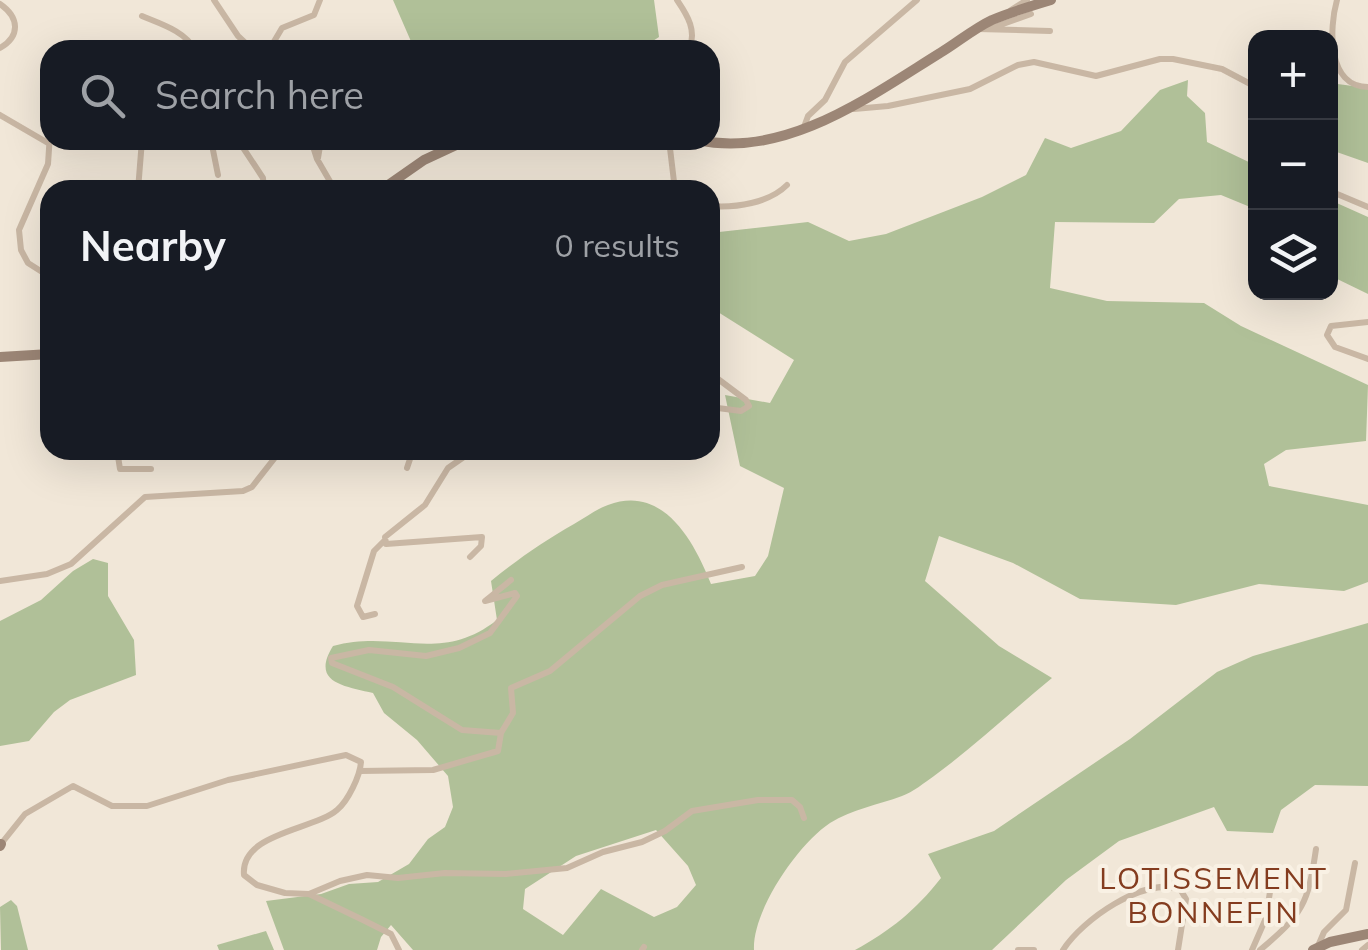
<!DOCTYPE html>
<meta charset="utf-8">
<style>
:root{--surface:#171b24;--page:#20242c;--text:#f1f3f6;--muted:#9ea1a6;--line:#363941}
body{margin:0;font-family:Mulish,sans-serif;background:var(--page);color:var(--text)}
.controls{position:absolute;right:30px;top:30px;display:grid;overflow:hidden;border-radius:20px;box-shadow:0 10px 40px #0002}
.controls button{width:90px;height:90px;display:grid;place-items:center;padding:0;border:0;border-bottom:2px solid var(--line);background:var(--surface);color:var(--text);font:50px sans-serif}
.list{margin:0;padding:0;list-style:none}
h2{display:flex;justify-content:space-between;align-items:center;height:130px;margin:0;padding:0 40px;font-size:42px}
h2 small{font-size:32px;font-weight:400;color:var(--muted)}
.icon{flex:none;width:55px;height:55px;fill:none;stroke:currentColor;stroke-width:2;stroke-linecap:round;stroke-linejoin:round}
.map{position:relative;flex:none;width:1368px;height:950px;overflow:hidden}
.search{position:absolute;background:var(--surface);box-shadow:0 10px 40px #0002;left:40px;top:40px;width:680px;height:110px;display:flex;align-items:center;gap:25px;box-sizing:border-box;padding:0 35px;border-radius:30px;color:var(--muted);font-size:38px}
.panel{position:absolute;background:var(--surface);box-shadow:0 10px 40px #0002;left:40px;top:180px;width:680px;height:280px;border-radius:30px}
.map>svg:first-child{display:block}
.green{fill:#b0c098;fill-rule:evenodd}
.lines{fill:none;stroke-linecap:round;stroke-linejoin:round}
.street{stroke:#c9b7a4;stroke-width:6}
.secondary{stroke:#9c8676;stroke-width:10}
.labels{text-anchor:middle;stroke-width:8;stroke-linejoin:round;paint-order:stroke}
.neighbourhood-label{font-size:30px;letter-spacing:2.5px;fill:#843c1f;stroke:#f9f1e4}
</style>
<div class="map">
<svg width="1368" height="950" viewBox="0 0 1368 950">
<rect width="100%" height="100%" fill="#f1e7d8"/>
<path class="green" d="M393,0H654L659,37L639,50H410L413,46Z
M1188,80L1187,96L1205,113L1207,142L1255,165V209L1221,195L1179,199L1154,223L1055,222L1050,288L1107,301L1204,303L1241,326L1368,385L1366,441L1286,450L1264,464L1269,486L1368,505V582L1344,591L1259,584L1176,605L1080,599L1013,563L939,536L925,581L999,646L1052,678C1013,710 975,746 934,776C924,783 913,792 902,796C878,805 852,809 830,823C798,844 752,911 754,950H413L391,925L381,937L377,950H284L266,901L321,894L349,884L378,882L409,864L428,839L445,827L453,807L448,776L417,740L384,713L373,693C345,686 310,683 333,646C396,629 439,665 497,620L491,581C518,559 544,541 574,524C585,518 596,509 608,505C663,484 694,541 711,584L755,576L768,556L784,488L740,466L725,395L770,403L794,360L710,307V233L808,222L849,241L886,234L982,197L1026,175L1045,138L1071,148L1121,131L1160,90ZM656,830L688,866L696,885L677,907L654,917L601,889L563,935L523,909L525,889L576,856Z
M1330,83L1368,88V163L1331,150Z
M1330,200L1368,217V294L1331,276Z
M93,559L108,563V596L134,640L136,675L70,700L54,712L29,741L0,746V621L41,600L73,571Z
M1368,623V786L1315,785L1281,810L1273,833L1227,831L1214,807L1119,841L1066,880L992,950H855C890,931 916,910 941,878L928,854L994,831L1130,739L1217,672L1253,656Z
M11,900L17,906L28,950H1L0,907Z
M266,931L274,950H219L217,945Z"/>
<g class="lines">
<path class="street" d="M214,0L238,36L253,50
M677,0C688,16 697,31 689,50
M1337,0C1329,28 1327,87 1368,87
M0,4C19,17 21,36 0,48
M1011,10L1027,0
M142,16C161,24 185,31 195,50
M978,29L1050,31
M989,29L1031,14
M269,50L282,28L314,15L320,0
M577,50L605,47L667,50
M854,109L888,106L970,89L1018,65L1034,62L1096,76L1160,59H1173L1222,69L1256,87
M0,115L48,143
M804,127L808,116L825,100L845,62L917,0
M50,134L48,164L19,230L21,250L28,263L50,277
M211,140L218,175
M238,140L263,178L264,190
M311,140L317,159L335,190
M669,140L675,190
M318,158L321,140
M138,190L142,140
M1330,191L1368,207
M710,206C736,208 769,203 787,185
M1368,322L1331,326L1327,335L1335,347L1368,359
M710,373L746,400L749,406L741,411L710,407
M117,450L120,469H151
M626,451L627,450
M407,468L413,450
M470,557L481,546L482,537L386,544L385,537L425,505L448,468L474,450
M0,581L47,574L71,564L145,497L243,491L252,487L281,450
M375,614L363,617L357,606L374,551L384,541
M501,733L462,730L393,687L332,663L331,658L369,650L426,656L459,648L490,633L517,596L515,593L485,601L511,580
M360,771L433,770L498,751L501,733L513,713L511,688L550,671L640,596L662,585L742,567
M1,844L25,814L73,786L112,806H147L228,780L346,755L361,762C360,776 348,801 337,810C314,830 240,833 244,875L257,885L285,893L309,894L363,920L391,934L399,950
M309,894L340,881L367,875L398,878L445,873L506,874L567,868L603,852L642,842L665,831L692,811L758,800H792L800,807L804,818
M1318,946L1324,932L1346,910L1355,863
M642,950L644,947
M1018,950H1034
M1063,950C1082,920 1143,877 1180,889L1186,899L1178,950
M1252,950L1266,918L1273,872
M1260,950C1303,914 1308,904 1316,849
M1362,950L1368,945"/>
<path class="secondary" d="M698,140C785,159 869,97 940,53C957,43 973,29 992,20C1011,12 1031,6 1051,0
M381,190L424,160L467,140
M0,357L50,354
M0,846L1,844
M1313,950L1330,942L1368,934"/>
</g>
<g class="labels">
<g class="neighbourhood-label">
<text x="1214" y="889">LOTISSEMENT<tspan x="1214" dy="34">BONNEFIN</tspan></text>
</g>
</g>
</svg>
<div class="controls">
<button>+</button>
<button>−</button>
<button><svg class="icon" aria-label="layers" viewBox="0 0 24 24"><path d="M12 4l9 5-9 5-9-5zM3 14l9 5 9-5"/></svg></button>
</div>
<div class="search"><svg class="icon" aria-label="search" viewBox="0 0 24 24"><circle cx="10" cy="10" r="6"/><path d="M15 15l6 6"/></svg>Search here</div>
<section class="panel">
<h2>Nearby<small>0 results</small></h2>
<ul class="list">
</ul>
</section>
</div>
